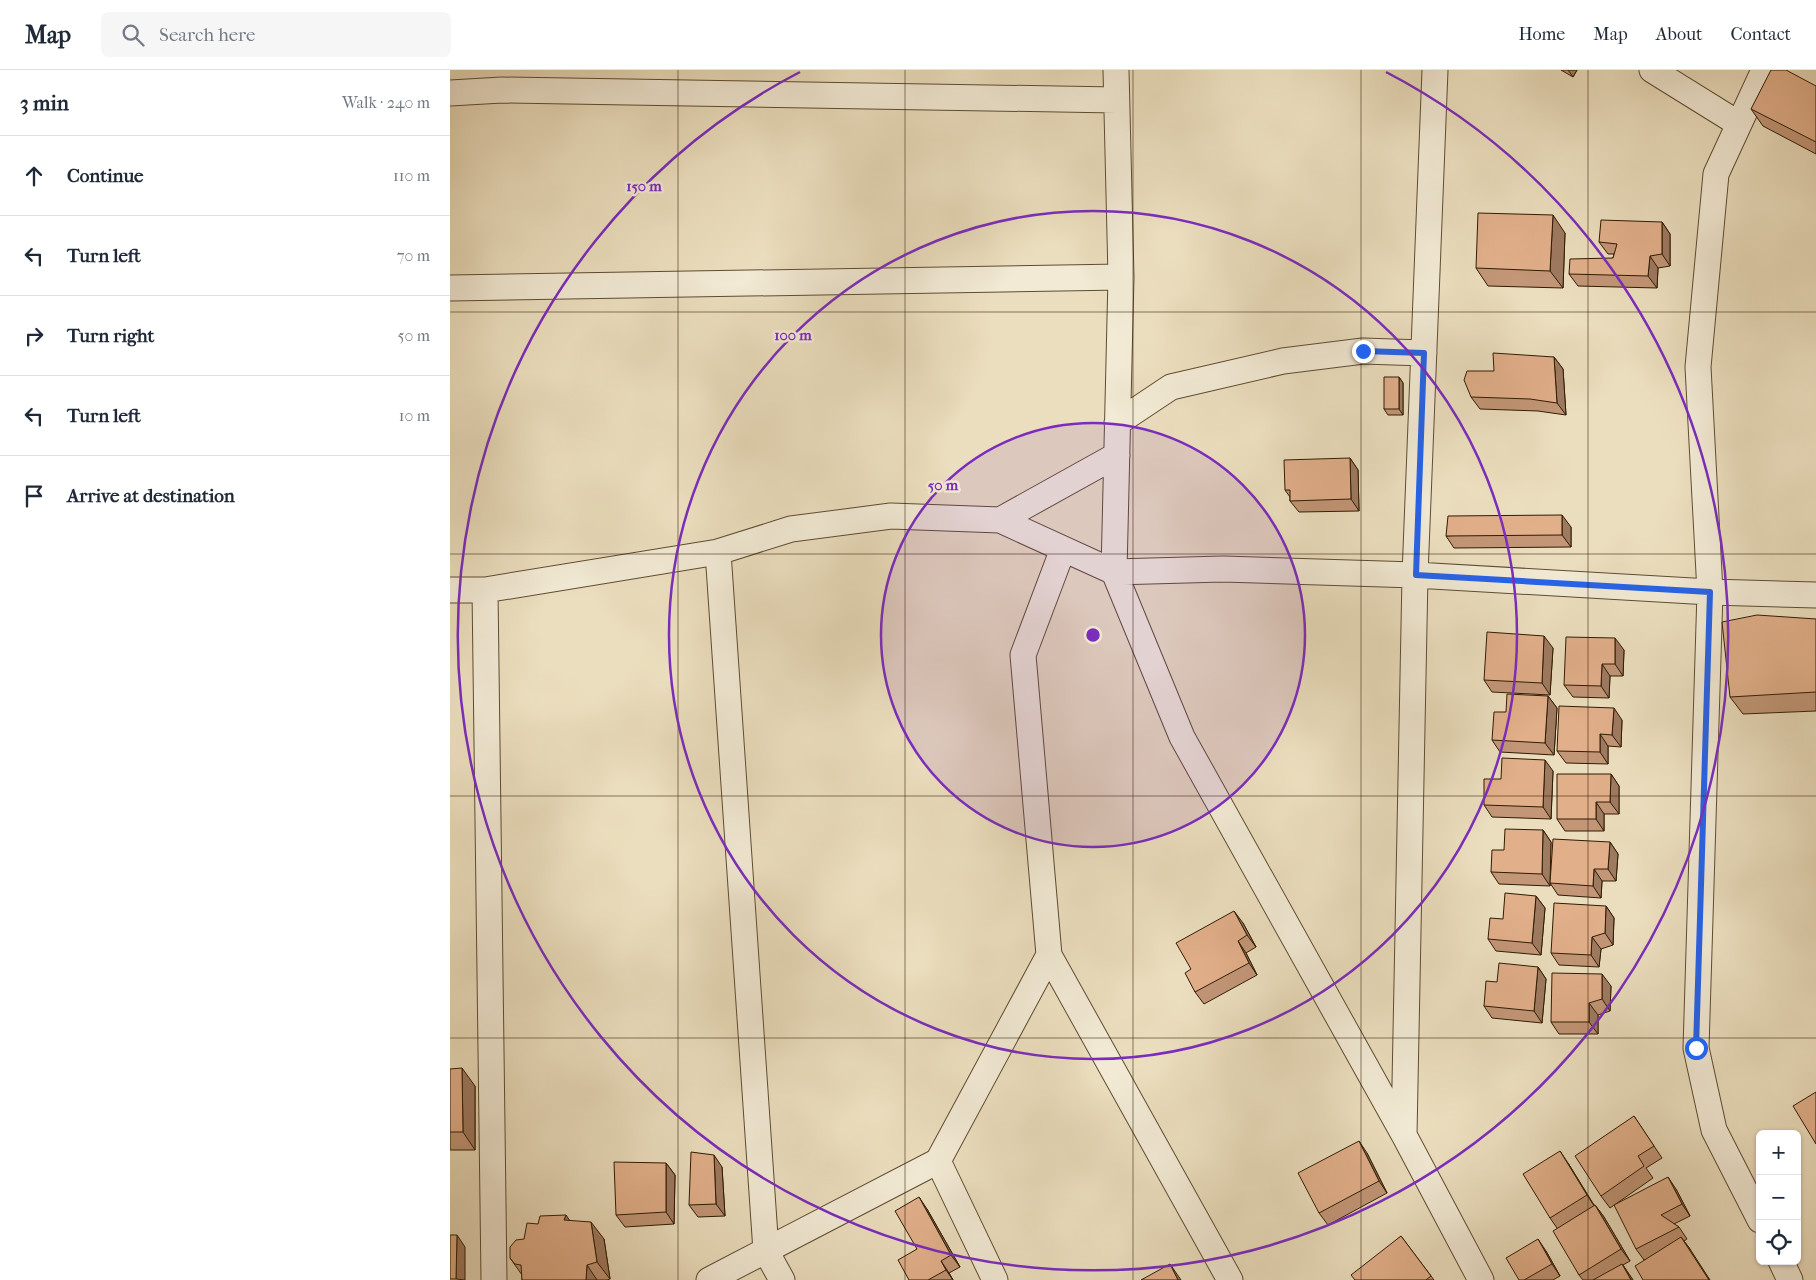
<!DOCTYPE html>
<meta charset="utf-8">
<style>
:root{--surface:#fff;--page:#f6f6f7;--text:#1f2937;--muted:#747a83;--line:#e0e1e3}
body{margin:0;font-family:"IM FELL French Canon",serif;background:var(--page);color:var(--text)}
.controls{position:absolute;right:15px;bottom:15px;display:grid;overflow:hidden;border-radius:8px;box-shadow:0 1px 4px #0004}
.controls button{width:45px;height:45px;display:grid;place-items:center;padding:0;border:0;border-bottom:1px solid var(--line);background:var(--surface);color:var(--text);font:25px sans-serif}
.stop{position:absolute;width:15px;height:15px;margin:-11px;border:4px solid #2563eb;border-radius:50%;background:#fff}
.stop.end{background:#2563eb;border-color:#fff;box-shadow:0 1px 5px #0008}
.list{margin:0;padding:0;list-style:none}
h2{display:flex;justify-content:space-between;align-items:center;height:65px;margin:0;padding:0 20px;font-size:21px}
h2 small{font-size:16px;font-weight:400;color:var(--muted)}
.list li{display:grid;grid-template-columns:32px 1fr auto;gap:15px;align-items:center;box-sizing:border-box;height:80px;padding:0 20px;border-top:1px solid var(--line)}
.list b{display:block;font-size:19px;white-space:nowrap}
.list em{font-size:16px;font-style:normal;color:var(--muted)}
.icon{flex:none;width:28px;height:28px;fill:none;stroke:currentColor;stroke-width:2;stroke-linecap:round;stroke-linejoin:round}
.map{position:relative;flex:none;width:1366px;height:1210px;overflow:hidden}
header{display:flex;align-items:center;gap:30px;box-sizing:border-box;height:70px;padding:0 25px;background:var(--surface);border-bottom:1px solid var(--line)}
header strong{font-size:24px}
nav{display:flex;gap:28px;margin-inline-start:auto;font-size:18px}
.search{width:350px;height:45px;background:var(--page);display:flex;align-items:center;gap:12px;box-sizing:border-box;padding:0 18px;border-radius:8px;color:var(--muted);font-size:19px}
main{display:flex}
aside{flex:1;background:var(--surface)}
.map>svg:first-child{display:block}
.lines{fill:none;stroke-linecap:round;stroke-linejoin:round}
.minor-casing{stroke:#5e4c32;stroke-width:27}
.minor{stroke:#f2ead5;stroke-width:25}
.wall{fill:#c29677;stroke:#2f1b03}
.shaded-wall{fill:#9e7a61;stroke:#2f1b03}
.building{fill:#e1af8a;stroke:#2f1b03}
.route{stroke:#2563eb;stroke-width:6}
.grid{fill:none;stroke:#2f1b03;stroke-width:1;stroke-opacity:0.55}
.ring{fill:none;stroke:#7b2cbf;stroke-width:2.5}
.centre{fill:#7b2cbf;stroke:#f2ead5;stroke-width:2.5}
.ring-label{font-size:15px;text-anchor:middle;font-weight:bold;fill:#7b2cbf;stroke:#f2ead5;stroke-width:5;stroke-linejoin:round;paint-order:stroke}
</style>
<header>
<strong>Map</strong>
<div class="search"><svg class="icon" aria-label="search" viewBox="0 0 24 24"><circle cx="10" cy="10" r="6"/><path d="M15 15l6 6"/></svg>Search here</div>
<nav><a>Home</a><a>Map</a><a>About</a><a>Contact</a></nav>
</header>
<main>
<aside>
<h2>3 min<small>Walk · 240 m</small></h2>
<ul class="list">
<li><svg class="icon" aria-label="ahead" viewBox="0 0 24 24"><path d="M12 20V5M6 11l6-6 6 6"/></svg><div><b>Continue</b></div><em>110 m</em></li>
<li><svg class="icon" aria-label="left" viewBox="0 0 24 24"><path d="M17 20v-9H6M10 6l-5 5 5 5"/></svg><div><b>Turn left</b></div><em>70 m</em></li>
<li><svg class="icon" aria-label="right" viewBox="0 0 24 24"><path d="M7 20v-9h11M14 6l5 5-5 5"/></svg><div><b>Turn right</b></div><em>50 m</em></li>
<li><svg class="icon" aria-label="left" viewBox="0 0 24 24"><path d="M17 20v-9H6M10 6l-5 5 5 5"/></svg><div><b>Turn left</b></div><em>10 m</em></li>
<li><svg class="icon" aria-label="arrive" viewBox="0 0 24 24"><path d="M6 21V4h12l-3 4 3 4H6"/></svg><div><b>Arrive at destination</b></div></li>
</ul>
</aside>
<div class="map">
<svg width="1366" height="1210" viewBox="0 0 1366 1210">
<rect width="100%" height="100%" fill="#ebdebe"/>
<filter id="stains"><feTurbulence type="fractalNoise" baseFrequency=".004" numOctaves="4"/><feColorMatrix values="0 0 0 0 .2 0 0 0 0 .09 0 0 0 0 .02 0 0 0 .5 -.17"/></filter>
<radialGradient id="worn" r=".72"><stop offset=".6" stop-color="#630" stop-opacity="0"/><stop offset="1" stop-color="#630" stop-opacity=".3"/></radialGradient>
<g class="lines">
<defs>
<path id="minor" d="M666,0L671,207L664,502L732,667L954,1065L1031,1210
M1202,0L1289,54
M0,23L52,20L666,30
M0,218L671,207
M667,353L721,317L833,291L913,281L974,283
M667,385L550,450L664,502L773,499L965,505L1260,522L1366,525
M0,520H35L268,482
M35,520L44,1210
M599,885L780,1210
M954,1065L965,505L985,0
M488,1091L545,1210
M1310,1150L1264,1060L1246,978L1260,522L1248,297L1266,104L1314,0
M1331,1191L1340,1210
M259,1210L488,1091L599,885L573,585L613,479
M332,1210L316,1181L268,482L341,459L441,446L550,450"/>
</defs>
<use href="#minor" class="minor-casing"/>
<use href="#minor" class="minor"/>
</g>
<path class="wall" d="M1111,0H1127L1123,7Z
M1366,16V84L1313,56L1301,39Z
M1212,152L1220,164V196L1208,198L1207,218L1128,216L1119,204L1163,188L1164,184H1158L1149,172Z
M1115,163L1113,218L1038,216L1026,198Z
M1104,287L1113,299L1116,345L1088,341L1030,339L1021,327L1044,301Z
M949,307L953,313V345H938L934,339Z
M900,388L908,400L909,441L849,442L840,431V427L835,420Z
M1121,457V477L1004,478L996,466Z
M1366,549V641L1293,644L1280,627Z
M1103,578L1100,625L1042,622L1034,610Z
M1174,580L1173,606H1160L1159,628L1123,627L1114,615Z
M1098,626L1107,638L1104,685L1050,682L1042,670Z
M1172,650L1171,677L1158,676V694L1116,693L1107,681Z
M1103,701L1101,749L1042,747L1034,735L1051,709Z
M1161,704L1169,716V744H1154V761H1115L1107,749Z
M1093,760L1101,772L1100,816L1049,814L1041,802L1054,780Z
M1160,772L1168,784L1166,811H1152L1151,828L1108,825L1100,813Z
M1086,826L1095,838L1091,885L1046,881L1038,869L1053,849Z
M1156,836L1164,848L1163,875L1151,879L1149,897L1109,895L1101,883Z
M793,853L806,877L796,883L807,905L754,934L745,922L741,899Z
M1088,897L1096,909L1092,953L1042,948L1034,936L1047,912Z
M1161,916L1160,941L1148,945V964H1109L1101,952Z
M0,999L25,1016V1080H0Z
M1184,1046L1212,1088L1196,1098L1203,1108L1160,1138L1151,1126Z
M917,1083L937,1123L878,1155L869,1143Z
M216,1093L225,1105L224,1154L175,1157L166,1145Z
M1118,1093L1144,1135H1145L1154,1147L1180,1191L1173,1195L1183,1210H1133L1129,1205L1107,1158L1100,1148Z
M272,1097L275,1146L248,1147L239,1135Z
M1226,1119L1240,1146L1224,1154L1229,1157L1237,1169L1234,1171L1240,1179L1194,1190L1186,1179Z
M477,1139L510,1197L499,1203L503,1210H459Z
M119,1150L154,1169L160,1209L157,1210H72V1205L60,1188L74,1169L88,1154Z
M951,1166L984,1210H904Z
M1096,1181L1110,1206L1103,1210H1069Z"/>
<path class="shaded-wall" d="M1118,0H1127L1123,7Z
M1103,145L1115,163L1113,218L1100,201Z
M1212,152L1220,164V196L1212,184Z
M1200,186L1208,198L1207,218L1198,206Z
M1104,287L1113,299L1116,345L1107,333Z
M949,307L953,313V345L949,339Z
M900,388L908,400L909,441L901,429Z
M1112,445L1121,457V477L1112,465Z
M1094,566L1103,578L1100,625L1092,613Z
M1165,568L1174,580L1173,606L1165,594Z
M1152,594L1160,606L1159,628L1151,616Z
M1098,626L1107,638L1104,685L1095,673Z
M1164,638L1172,650L1171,677L1162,665Z
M1150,664L1158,676V694L1150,682Z
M1095,690L1103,701L1101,749L1093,737Z
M1161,704L1169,716V744L1160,732Z
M1146,732L1154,744V761L1146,749Z
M1093,760L1101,772L1100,816L1092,804Z
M1160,772L1168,784L1166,811L1158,799Z
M1144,799L1152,811L1151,828L1143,816Z
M1086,826L1095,838L1091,885L1082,873Z
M1156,836L1164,848L1163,875L1155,863Z
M784,841L793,853L806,877L797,865Z
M1142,867L1151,879L1149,897L1141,885Z
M788,871L796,883L807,905L799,893Z
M1088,897L1096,909L1092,953L1084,941Z
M1152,904L1161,916L1160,941L1152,929Z
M1139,933L1148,945V964L1139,952Z
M12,998L25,1016V1080L13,1062Z
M909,1071L917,1083L937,1123L929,1111Z
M1110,1081L1118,1093L1145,1137L1137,1125Z
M264,1085L272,1097L275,1146L266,1134Z
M216,1093L225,1105L224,1154L216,1142Z
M1218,1107L1226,1119L1240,1146L1232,1134Z
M469,1127L477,1139L510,1197L501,1185Z
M1145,1135L1154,1147L1180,1191L1171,1179Z
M116,1145L128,1163L114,1150Z
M141,1152L154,1169L160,1209L147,1192Z
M7,1165L15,1177V1210L6,1209Z
M1231,1167L1240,1179L1260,1210H1259Z
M1088,1169L1096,1181L1110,1206L1102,1194Z
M491,1191L499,1203L503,1210L496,1200Z
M720,1194L731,1210H728Z
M1172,1194L1183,1210H1181Z
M137,1195L147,1210H136Z"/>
<path class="building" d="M1321,0H1336L1366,16V72L1301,39Z
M1028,143L1103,145L1100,201L1026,198Z
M1151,150L1212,152V184L1200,186L1198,206L1119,204L1120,189L1163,188L1167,174L1149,172Z
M1043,283L1104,287L1107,333L1080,329L1021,327L1014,310L1017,301H1044Z
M934,307H949V339H934Z
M900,388L901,429L840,431V420H835L834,390Z
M1112,445V465L996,466L998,446Z
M1307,545L1366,549V622L1280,627L1272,552Z
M1037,562L1094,566L1092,613L1034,610Z
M1116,567L1165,568V594H1152L1151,616L1114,615Z
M1057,624L1098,626L1095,673L1042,670L1044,642H1056Z
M1109,636L1164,638L1162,665L1150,664V682L1107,681Z
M1052,688L1095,690L1093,737L1034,735V709H1051Z
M1107,704H1161L1160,732H1146V749H1107Z
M1055,759L1093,760L1092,804L1041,802L1042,780H1054Z
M1103,769L1160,772L1158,799H1144L1143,816L1100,813Z
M1055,823L1086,826L1082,873L1038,869L1040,848L1053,849Z
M1104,833L1156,836L1155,863L1142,867L1141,885L1101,883Z
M784,841L797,865L788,871L799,893L745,922L735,903L741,899L726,873Z
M1049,893L1088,897L1084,941L1034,936L1036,911L1047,912Z
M1102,903L1152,904V929L1139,933V952H1101Z
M12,998L13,1062H0V999Z
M1366,1022V1074L1343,1036Z
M1184,1046L1204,1076L1188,1086L1194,1096L1151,1126L1125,1086Z
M909,1071L929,1111L869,1143L848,1103Z
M1110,1081L1137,1125L1100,1148L1073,1104Z
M241,1082L264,1085L266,1134L239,1135Z
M164,1092L216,1093V1142L166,1145Z
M1218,1107L1232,1134L1211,1145L1229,1157L1186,1179L1164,1135Z
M469,1127L501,1185L491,1191L496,1200L478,1210H459L448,1190L467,1179L445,1141Z
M1145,1135L1171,1179L1129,1205L1103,1161Z
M116,1145L114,1150L141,1152L147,1192L137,1195L136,1210H72L71,1195L65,1194L60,1188V1177L66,1170L74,1169L77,1153L88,1154L90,1146Z
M0,1165H7L6,1209H0Z
M951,1166L981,1206L976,1210H905L901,1205Z
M1231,1167L1259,1210H1193L1185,1196Z
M1088,1169L1102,1194L1074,1210H1069L1056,1188Z
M720,1194L728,1210H691Z
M1172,1194L1181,1210H1143Z"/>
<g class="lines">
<path class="route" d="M913,281L974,283L966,505L1260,522L1246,978"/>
</g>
<path class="grid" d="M228,0V1210M455,0V1210M683,0V1210M911,0V1210M1138,0V1210M0,242H1366M0,484H1366M0,726H1366M0,968H1366"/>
<circle cx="643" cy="565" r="212" fill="#7b2cbf" fill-opacity=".12"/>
<g class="ring">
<circle cx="643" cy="565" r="212"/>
<circle cx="643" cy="565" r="424"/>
<path d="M936 2A635 635 0 1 1 350 2"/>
</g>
<circle cx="643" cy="565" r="8" class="centre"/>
<g class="ring-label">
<text x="194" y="121">150 m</text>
<text x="343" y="270">100 m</text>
<text x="493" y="420">50 m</text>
</g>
<rect width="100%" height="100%" filter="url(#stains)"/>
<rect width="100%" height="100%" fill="url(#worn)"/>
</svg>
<div class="controls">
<button>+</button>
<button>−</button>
<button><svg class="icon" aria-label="locate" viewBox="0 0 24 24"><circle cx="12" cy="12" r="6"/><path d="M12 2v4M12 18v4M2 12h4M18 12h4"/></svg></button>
</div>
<div class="stop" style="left:1246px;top:978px"></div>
<div class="stop end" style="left:913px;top:281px"></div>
</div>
</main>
